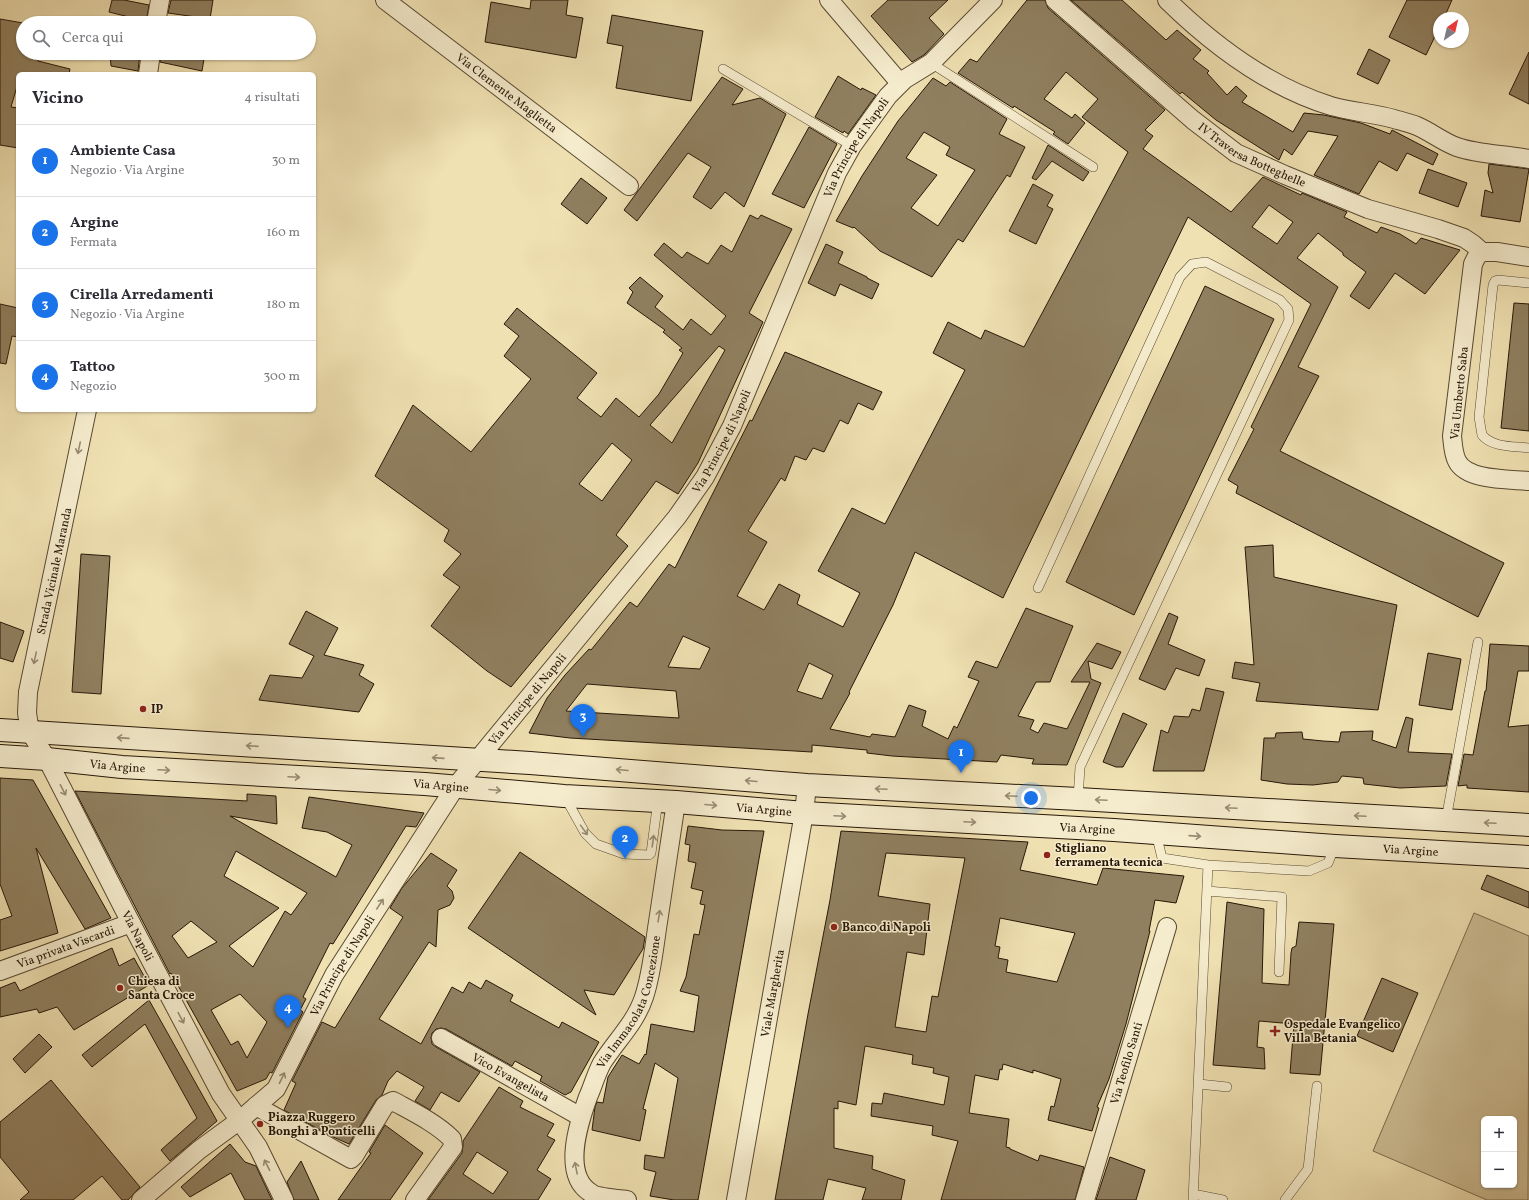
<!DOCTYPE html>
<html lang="it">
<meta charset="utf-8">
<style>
:root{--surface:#fff;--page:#f7f7f7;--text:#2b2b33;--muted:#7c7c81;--line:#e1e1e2;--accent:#1a73e8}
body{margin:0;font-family:Vollkorn,serif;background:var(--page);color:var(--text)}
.controls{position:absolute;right:12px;bottom:12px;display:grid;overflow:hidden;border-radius:6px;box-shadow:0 1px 3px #0004}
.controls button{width:36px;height:36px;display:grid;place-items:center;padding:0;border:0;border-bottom:1px solid var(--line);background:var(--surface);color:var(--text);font:20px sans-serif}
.compass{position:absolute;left:1433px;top:12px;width:36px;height:36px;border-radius:50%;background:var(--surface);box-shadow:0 1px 3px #0004;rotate:34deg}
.you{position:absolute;left:1031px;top:798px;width:14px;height:14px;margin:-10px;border:3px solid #fff;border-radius:50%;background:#1a73e8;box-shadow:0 0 0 6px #1a73e833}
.badge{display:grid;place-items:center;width:26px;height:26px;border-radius:50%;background:var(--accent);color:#fff;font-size:13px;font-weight:700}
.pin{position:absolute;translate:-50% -33px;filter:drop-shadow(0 1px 2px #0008)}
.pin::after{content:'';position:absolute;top:21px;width:14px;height:12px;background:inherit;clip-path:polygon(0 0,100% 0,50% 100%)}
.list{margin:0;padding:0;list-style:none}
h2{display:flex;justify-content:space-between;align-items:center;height:52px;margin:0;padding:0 16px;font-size:17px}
h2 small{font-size:13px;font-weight:400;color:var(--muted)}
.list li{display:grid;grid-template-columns:26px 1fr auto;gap:12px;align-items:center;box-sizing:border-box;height:72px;padding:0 16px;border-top:1px solid var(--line)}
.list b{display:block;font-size:15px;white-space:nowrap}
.list p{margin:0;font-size:13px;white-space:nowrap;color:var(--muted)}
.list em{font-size:13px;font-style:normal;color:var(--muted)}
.icon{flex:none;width:22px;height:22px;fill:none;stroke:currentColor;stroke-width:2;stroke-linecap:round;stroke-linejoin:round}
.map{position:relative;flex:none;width:1529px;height:1200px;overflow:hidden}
.search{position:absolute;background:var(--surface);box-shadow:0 1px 3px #0004;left:16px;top:16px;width:300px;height:44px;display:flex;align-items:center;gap:10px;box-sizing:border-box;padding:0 14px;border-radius:22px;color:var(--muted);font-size:15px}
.panel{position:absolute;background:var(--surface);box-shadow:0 1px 3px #0004;left:16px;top:72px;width:300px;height:340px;border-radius:6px}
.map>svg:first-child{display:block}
.green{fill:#cebf95;stroke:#7a6b4e;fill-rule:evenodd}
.building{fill:#908060;stroke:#271707;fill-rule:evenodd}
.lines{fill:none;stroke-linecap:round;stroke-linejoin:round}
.lane-casing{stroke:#594a32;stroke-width:10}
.street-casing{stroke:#594a32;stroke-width:20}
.secondary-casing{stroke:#271707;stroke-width:24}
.lane{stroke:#f5eccd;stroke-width:9}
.street{stroke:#f5eccd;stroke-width:18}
.secondary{stroke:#f5eccd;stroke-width:22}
.oneway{stroke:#988c74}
.poi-dot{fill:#8f2418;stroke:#f5eccd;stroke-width:1.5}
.labels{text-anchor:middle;stroke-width:3;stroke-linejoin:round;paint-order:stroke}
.street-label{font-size:12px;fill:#271707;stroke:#f5eccd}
.poi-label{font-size:12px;font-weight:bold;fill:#271707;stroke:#f5eccd;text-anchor:start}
</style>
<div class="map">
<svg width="1529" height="1200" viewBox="0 0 1529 1200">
<rect width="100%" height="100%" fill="#f0e1b2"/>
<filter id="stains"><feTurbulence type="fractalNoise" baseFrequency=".005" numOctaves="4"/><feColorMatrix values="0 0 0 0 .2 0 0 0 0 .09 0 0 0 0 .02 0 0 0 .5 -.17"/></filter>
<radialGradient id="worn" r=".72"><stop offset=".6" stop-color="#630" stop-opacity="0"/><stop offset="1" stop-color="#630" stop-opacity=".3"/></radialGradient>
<path class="green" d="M1474,913L1529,936L1528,1200H1487L1373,1151ZM1484,1119H1514V1185H1484Z"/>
<path class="building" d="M112,0H124L149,5L146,23H132L133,18L109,12Z
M171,0H213L210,19L168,13Z
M531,0H568L566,15L583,18L576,58L485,42L491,2L530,9Z
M888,0H948L929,18L944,34L924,55L912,62L871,16Z
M1027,0H1045L1048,8L1165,110L1145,130L1153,136L1143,149L1231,212L1263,177L1301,195L1302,193L1347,212L1344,217L1377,233L1381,227L1400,234L1416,244L1421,238L1460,250L1425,294L1395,273L1369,309L1350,296L1366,272L1343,255V253L1318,233L1297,258L1338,287L1298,367L1319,376L1280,451L1504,563L1478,617L1236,493L1238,486L1228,480L1254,429L1251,427L1311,304L1188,217L1003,598L915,552L893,605L849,692L850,693L830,729L870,737L872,734L895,737L909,705L926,711L922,726L948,739L954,726L957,728L979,681L968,677L976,661L997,668L1026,608L1073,626L1050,682H1036L1018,716L1034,720L1030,729L1038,733L1044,723L1067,729L1090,682H1071L1097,643L1121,652L1112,669L1088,661L1091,679L1101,683L1067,765L1032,764L1034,759L1001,755L997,762L892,756L867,753V750L812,745V752L570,738L529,733L547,698L565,675L589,649L591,650L630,602L637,607L669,564L675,568L750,420L752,421L785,352L882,392L873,410L858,403L848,424L840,420L824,452L813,448L806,460L795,456L785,481L781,478L748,531L767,542L737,596L764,610L779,584L800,595L797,604L843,627L860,593L818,571L852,508L885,524L965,370L933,353L948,322L981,339L985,330L1024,347L1128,152L1082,117L1098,99L1066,72L1044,99L1072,118L1075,114L1085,123L1068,144L1053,134L1055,132L1014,106L1013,108L958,73L970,59L977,62ZM1269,205L1293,222L1277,244L1252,227ZM683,636L710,648L700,669L668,667ZM809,663L833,675L822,699L797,691ZM587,684L676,691L679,718L566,711Z
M1071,0H1122L1166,40L1177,30L1201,50L1193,59L1209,71L1207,73L1227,95L1236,86L1247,96L1242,102L1293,132L1304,113L1324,115L1361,123L1390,134L1392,130L1438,154L1433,165L1407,153L1397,171L1379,161L1359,194L1314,175L1338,136L1308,131L1292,155L1284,149L1279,160L1216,120L1182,92L1180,94Z
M1407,0H1452L1444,18H1439V28L1426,55L1389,37Z
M612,15L703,31L691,101L616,88L623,46L607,43Z
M0,19L23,23V53H40L38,61L70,69L69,74H18V83L11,107L18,108V148L0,145Z
M1369,49L1390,60L1378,84L1357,74Z
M1529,52V104L1509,94Z
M110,53H140L138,71L111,66Z
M161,53H205L202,71L160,62Z
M838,76L861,90L862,88L876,95L848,134L844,131L843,133L815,117Z
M722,77L743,89L732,105L760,98L786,114L744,207L725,192L711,209L693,197L711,167L688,153L637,221L624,210Z
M933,78L946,86L950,82L1007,119L999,134L1025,147L1010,177L1007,175L963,242L958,239L932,277L880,251L854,227L853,228L836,221L862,176L898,121ZM924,132L950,147L946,155L975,170L938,226L911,208L937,175L906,158Z
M809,127L837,144L804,208L772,194Z
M1048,145L1089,172L1083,181L1052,161L1036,180L1032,178Z
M1489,164L1529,169L1520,222L1481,216L1485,190L1493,193L1488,173Z
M1428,169L1467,183L1458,207L1419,193Z
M581,178L607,198L587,224L561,204Z
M1033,184L1053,195L1047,206L1053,209L1036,244L1009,231Z
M750,215L758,219L761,215L792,229L749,313L763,322L698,463L678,494L656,481L616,535L628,546L511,687L487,671L431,626L460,587L443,575L461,554L444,541L449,530L375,476L413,405L471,452L531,379L504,356L519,336L504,324L517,308L597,373L577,398L601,417L616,398L639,417L659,394L683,353L679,350L682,348L663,332L665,330L627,303L633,292L629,288L640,277L663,296L655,307L683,330L691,319L711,335L726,316L654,255L664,243L682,258L687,252L708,264L721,245L732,252ZM719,346L725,350L672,443L650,425ZM612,443L632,460L602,501L579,484Z
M826,244L843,252L838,263L867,277V278L879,284L872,299L840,284L835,296L808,283Z
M1205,286L1274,319L1134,615L1066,582Z
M1514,303L1529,304V431L1501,428Z
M0,304L18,308V337L12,336L6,364L0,363Z
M1273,545L1274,577L1397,605L1378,710L1256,701L1260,683L1232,678L1235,662L1254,665L1245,547Z
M81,554L110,556L101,694L72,692Z
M306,611L338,628L324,655L364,665L359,675L374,684L359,712L259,700L270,675L302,678L314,656L289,644Z
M1169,613L1178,617L1168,644L1205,660L1199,676L1176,668L1165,690L1139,679Z
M0,622L24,631L13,662L0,658Z
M1490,644L1529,646V671H1518L1508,727L1529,725V792L1467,788V785L1458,786L1464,754L1473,755L1485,691H1486Z
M1428,653L1461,659L1452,710L1419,705Z
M1206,688L1224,692L1204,771H1153L1161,730L1168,733L1174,716L1189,717L1192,709L1200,711Z
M1123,713L1147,724L1123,767H1116L1103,762Z
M1406,717L1413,719L1408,752L1452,754L1446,786L1400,788L1364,784L1363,778L1342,776L1338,782L1313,785L1287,784L1261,780L1264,738H1275L1276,733L1302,732L1303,739L1323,741L1339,742L1341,732L1373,731L1372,740L1396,748Z
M0,778L33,780L111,918L85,929L36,848L58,933L0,951V920L12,916L0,884Z
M75,791L247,801V794L276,796L277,824L230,816L336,877L352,845L327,832L302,828L309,797L424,813L416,827L406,826L333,944L330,943L303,997L306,999L300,1010L303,1012L272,1073L270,1072L266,1079L237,1091L171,973L170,974ZM236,851L307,893L291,915L285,911L253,967L229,946L279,908L224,876ZM191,921L217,942L188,958L172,936ZM240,994L267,1022L247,1058L238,1041L231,1045L211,1010Z
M688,826L722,830L764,831L698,1200H674L650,1196L656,1172L644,1169L645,1155L664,1158L678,1078L655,1063L643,1109L646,1110L640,1141L592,1130L595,1107L597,1102L603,1103L608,1077L622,1055L639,1064L645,1054L646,1055L651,1024L694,1032L699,996L680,991L686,977L694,934L699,935L705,905L700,904L703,891L691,888L696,863L688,861L690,845L685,844Z
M841,831L1028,842L1020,870L1097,885L1103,868L1184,876L1176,903L1155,900L1149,931H1150L1126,1024L1109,1079L1097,1107L1099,1108L1092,1131L1048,1120L1051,1106L1054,1107L1061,1079L1033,1070V1073L1003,1064L1002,1070L1000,1069L998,1080L975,1075L969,1113L1009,1119L1006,1147L1010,1148V1149L1038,1161L1040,1155L1084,1167L1075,1200H941L958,1141L932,1135L933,1126L871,1116L872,1103L882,1104L884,1093L944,1105L949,1077L933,1073L934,1068L912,1064L913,1055L865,1046L856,1105L838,1101V1109L834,1108V1148L873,1156L872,1169L905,1180L901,1200H862L866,1188L828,1179L823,1200H775L808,1014L830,900ZM886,853L965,858L938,997L932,996L926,1032L895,1027L907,952L924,955L930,904L878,896ZM1000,918L1075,933L1057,982L1006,972L1008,960L998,958L1000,947L995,946Z
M520,852L645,937L643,949L614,995L584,990L596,1015L468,928Z
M431,853L457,870L447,886L452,891L454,898L450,905L438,910L436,947L429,942L379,1019L421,1044L452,987L463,993L469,982L481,989L486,980L513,995L510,1001L559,1028L562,1022L599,1042L571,1092L565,1095L540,1081L542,1076L515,1061L512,1066L446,1029L441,1028L436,1029L432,1033L431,1038L432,1044L436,1047L480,1072L459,1102L441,1092L430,1110L415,1101L424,1087L397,1071L388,1081L382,1095L376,1100L349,1144L331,1136L284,1110L296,1083L292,1081L322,1022L335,1028L403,917L390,908L402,888Z
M1487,875L1529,892V908L1481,889Z
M1227,902L1264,909L1262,983L1289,985L1291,953L1292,948L1296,946L1299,922L1334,924L1320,1075L1290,1073L1294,1024L1259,1021L1257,1047L1264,1048L1265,1069L1213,1065Z
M112,948L119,966L134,958L149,985L74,1030L57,1007L39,1013L37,1009L0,1017V988L15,982L20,991Z
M1382,978L1418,993L1393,1052L1357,1036Z
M149,1000L217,1121L170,1161L161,1150L197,1118L145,1024L92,1067L82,1055Z
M39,1034L52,1047L25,1073L13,1059Z
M51,1080L140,1187L128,1200H122L102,1176L73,1200H20L29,1192L0,1157V1122Z
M499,1087L523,1101L520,1107L554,1124L547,1136L555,1140L537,1170L551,1179L538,1200H428L462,1153L463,1146V1141ZM477,1152L508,1172L493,1194L463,1174Z
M385,1125L423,1153L390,1200H338L371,1153L369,1152Z
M230,1144L245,1162L256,1166L272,1200H245L231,1173L190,1197L181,1187Z
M1110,1157L1145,1170L1136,1200H1096Z
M301,1161L319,1200H294L287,1182Z"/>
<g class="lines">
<defs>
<path id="lane" d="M931,63L1093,167
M723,69L852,146
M1529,283L1498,280L1495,281L1493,285L1479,417L1482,435C1493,448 1514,446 1529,448
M1038,588L1180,277L1192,264L1206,262L1280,300L1288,309L1289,320L1080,767L1078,799
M565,797L585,833L596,844L624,854L649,855L651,853L658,800
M1446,820L1478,642
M1156,833L1162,858L1208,865L1309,871L1328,863L1335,846
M1207,891L1282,897L1279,972
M1199,1084L1227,1087
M1193,1194L1223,1200
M1193,1200L1208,865
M1285,1200L1308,1169L1317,1086"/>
<g id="street">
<path id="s1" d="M385,0L629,186"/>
<path d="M829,0L900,83"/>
<path id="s2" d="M1055,0L1193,120L1236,153L1285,175L1368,209L1438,229L1464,238L1473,244L1482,252"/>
<path d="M1167,0C1213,45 1269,87 1331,106C1352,112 1373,113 1394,119C1401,121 1410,123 1417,126C1431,132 1443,142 1457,147C1480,155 1505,154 1529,159"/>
<path d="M156,23L160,0"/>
<path d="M148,74L151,53"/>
<path d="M1482,252L1477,256L1473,264L1452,436C1453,444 1453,453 1457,461C1467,481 1509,479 1529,481"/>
<path d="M1482,252H1497L1529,257"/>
<path id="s3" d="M87,410L28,692L27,713L30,732L47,759L131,923L221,1094L258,1147L284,1200"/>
<path id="s4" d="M0,971L131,923"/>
<path id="s5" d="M441,1038L581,1117"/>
<path d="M256,1106L351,1159L354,1156L385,1105L393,1101C413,1112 436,1123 452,1139L453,1147L415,1200"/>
<path id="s6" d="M141,1200L199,1150L240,1120L276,1089L334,975L456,786L677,517L705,477L732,426L837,173L852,146L888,96L905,79L931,63L993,0"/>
<path id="s7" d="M627,1200C619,1199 596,1197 591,1193C561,1175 579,1122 588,1097C593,1086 596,1074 602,1063C616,1041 636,1022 644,997C652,973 654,947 658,922C664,882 670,842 676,802"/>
<path id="s8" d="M736,1200L804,813L807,785"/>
<path id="s9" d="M1085,1200L1167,927"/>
</g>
<g id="secondary">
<path d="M0,730L530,763L807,785L1078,799L1529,825"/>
<path id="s10" d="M0,756L47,759L122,767L425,784L564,796L676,802L804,813L1114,830L1335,846L1529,857"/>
</g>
</defs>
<use href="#lane" class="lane-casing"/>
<use href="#street" class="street-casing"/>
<use href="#secondary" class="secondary-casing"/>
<use href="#lane" class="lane"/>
<use href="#street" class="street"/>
<use href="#secondary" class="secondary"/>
</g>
<defs><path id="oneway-shaft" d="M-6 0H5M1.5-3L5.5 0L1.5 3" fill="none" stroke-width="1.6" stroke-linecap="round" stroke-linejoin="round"/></defs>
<g class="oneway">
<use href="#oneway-shaft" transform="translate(79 448) rotate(102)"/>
<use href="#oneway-shaft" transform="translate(35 658) rotate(102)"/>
<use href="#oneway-shaft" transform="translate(123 738) rotate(-176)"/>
<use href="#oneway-shaft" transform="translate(252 746) rotate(-176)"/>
<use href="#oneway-shaft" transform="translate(438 758) rotate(-176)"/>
<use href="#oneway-shaft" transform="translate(164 770) rotate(3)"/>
<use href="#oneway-shaft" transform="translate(622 770) rotate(-175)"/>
<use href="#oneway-shaft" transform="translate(294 777) rotate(3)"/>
<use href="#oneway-shaft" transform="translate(751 781) rotate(-175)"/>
<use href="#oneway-shaft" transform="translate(881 789) rotate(-177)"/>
<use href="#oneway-shaft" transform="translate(63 790) rotate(63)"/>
<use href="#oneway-shaft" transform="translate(495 790) rotate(5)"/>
<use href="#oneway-shaft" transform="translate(1011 796) rotate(-177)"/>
<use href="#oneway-shaft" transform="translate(1101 800) rotate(-177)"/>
<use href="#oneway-shaft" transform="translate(711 805) rotate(5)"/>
<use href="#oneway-shaft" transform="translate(1231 808) rotate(-177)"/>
<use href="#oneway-shaft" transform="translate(840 816) rotate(3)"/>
<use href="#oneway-shaft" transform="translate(1360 816) rotate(-177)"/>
<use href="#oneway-shaft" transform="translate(970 822) rotate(3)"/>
<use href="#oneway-shaft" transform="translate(1490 823) rotate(-177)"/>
<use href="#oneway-shaft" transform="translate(584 830) rotate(54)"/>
<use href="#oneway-shaft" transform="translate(1195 836) rotate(4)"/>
<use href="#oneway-shaft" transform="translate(653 841) rotate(-82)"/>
<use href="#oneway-shaft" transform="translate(380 904) rotate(-57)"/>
<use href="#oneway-shaft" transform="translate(659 916) rotate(-81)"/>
<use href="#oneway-shaft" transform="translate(181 1018) rotate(62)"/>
<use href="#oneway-shaft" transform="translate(282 1078) rotate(-64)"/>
<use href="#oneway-shaft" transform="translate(267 1165) rotate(-117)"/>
<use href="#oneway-shaft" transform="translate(576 1168) rotate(-101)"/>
</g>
<g class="poi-dot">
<circle cx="143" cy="709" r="4"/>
<circle cx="1047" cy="855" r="4"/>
<circle cx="834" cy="927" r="4"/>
<circle cx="120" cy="988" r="4"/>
<path d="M1273 1025h4v4h4v4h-4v4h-4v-4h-4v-4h4z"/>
<circle cx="260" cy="1124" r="4"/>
</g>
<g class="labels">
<g class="street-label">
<text dy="4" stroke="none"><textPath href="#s1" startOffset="153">Via Clemente Maglietta</textPath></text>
<text dy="4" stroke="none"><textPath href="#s6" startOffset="1288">Via Principe di Napoli</textPath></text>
<text dy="4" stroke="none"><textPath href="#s2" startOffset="252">IV Traversa Botteghelle</textPath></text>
<text transform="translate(1459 393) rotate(-84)" y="4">Via Umberto Saba</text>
<text dy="4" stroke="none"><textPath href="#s6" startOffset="964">Via Principe di Napoli</textPath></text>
<text transform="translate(54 571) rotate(-78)" y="4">Strada Vicinale Maranda</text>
<text dy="4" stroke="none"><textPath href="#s6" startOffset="640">Via Principe di Napoli</textPath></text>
<text dy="4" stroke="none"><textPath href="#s10" startOffset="118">Via Argine</textPath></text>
<text dy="4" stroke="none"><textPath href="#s10" startOffset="442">Via Argine</textPath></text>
<text dy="4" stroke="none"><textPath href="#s10" startOffset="766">Via Argine</textPath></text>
<text dy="4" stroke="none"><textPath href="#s10" startOffset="1090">Via Argine</textPath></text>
<text dy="4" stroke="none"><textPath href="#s10" startOffset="1414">Via Argine</textPath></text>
<text dy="4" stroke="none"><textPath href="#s3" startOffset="559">Via Napoli</textPath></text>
<text dy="4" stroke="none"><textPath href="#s4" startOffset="70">Via privata Viscardi</textPath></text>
<text dy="4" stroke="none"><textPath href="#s6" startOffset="315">Via Principe di Napoli</textPath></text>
<text dy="4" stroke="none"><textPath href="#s8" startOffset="210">Viale Margherita</textPath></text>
<text dy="4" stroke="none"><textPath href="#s7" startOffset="245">Via Immacolata Concezione</textPath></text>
<text dy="4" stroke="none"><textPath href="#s9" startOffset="143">Via Teofilo Santi</textPath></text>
<text dy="4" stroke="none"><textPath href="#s5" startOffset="80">Vico Evangelista</textPath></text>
</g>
<g class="poi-label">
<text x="151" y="713">IP</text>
<text x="1055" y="852">Stigliano<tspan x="1055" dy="14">ferramenta tecnica</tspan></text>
<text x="842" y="931">Banco di Napoli</text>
<text x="128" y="985">Chiesa di<tspan x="128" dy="14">Santa Croce</tspan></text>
<text x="1284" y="1028">Ospedale Evangelico<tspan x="1284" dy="14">Villa Betania</tspan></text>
<text x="268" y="1121">Piazza Ruggero<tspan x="268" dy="14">Bonghi a Ponticelli</tspan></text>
</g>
</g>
<rect width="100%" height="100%" filter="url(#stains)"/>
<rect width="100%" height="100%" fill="url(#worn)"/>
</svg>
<div class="controls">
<button>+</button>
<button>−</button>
</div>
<svg class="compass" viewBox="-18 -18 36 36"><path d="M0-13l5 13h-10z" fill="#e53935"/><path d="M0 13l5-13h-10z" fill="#7c7c81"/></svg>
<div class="you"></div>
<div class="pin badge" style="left:961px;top:773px">1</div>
<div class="pin badge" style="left:625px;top:859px">2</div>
<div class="pin badge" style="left:583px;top:737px">3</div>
<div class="pin badge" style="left:288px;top:1028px">4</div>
<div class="search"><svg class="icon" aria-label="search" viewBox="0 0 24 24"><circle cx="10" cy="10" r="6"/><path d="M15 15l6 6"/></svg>Cerca qui</div>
<section class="panel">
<h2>Vicino<small>4 risultati</small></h2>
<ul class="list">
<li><span class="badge">1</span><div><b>Ambiente Casa</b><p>Negozio · Via Argine</p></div><em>30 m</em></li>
<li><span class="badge">2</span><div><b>Argine</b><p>Fermata</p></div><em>160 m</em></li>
<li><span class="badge">3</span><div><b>Cirella Arredamenti</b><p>Negozio · Via Argine</p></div><em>180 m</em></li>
<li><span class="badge">4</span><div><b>Tattoo</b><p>Negozio</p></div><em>300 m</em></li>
</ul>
</section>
</div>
